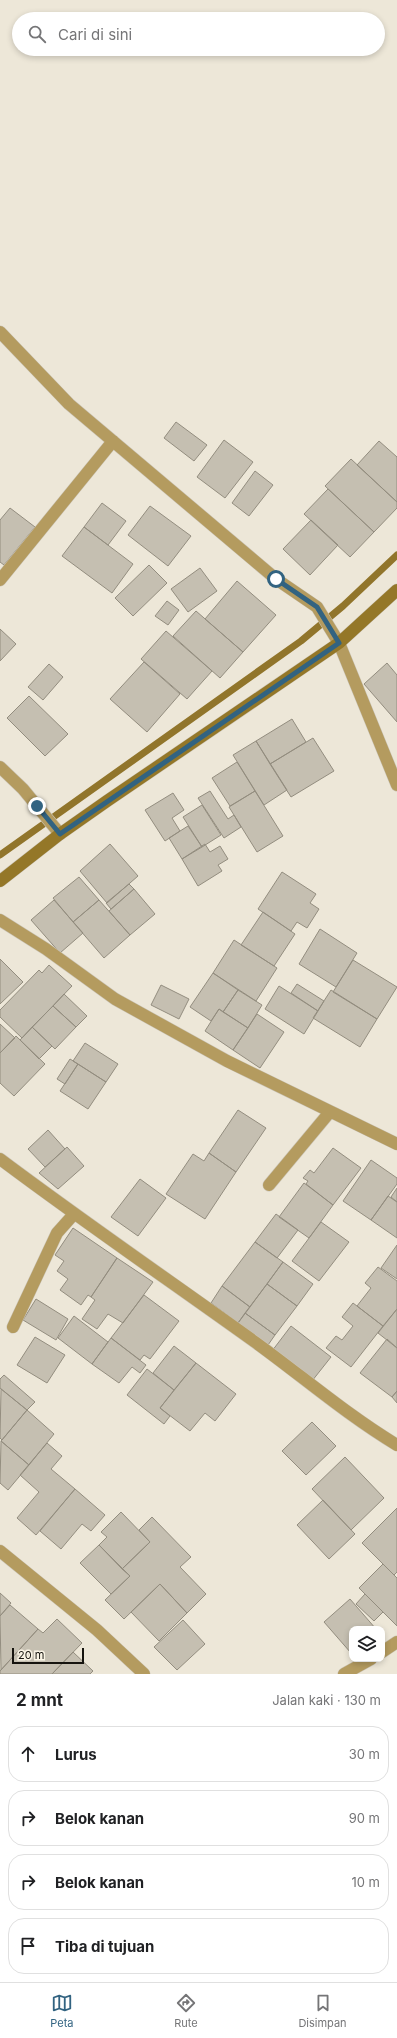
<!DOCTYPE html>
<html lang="id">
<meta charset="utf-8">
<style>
:root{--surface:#fff;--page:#f6f6f6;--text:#202124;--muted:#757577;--line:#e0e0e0;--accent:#326381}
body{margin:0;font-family:Inter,sans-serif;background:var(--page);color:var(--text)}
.controls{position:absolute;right:12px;bottom:12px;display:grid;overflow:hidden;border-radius:8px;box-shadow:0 2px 6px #0003}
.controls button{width:36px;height:36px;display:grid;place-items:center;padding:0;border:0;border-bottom:1px solid var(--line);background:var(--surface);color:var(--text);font:20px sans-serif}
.scale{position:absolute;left:12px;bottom:10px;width:72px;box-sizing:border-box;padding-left:4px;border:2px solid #16140f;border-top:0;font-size:11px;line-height:14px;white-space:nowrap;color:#16140f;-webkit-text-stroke:3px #faf4e5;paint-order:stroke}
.stop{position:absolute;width:12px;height:12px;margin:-9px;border:3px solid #326381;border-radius:50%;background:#fff}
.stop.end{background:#326381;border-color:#fff;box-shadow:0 1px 4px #0008}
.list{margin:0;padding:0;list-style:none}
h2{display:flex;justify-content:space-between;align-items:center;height:52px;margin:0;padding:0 16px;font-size:17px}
h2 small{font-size:13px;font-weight:400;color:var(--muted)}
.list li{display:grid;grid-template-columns:26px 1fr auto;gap:12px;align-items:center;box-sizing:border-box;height:56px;margin:0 8px 8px;padding:0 8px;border:1px solid var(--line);border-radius:16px}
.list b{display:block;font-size:15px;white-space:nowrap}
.list em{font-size:13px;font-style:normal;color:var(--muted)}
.icon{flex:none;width:22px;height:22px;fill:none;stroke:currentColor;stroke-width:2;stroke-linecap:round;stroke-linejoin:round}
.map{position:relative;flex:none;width:397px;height:1674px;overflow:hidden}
.search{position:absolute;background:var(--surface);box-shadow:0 2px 6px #0003;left:12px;right:12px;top:12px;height:44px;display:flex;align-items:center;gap:10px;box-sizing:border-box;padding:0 14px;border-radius:22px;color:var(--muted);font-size:15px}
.sheet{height:308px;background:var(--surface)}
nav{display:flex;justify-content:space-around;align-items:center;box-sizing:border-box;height:56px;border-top:1px solid var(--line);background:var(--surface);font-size:11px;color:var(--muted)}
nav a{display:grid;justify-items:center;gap:2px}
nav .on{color:var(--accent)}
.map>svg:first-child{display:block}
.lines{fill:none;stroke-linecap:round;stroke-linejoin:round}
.stream{stroke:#91752b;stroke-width:7}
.building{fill:#c5bfb1;stroke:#938d7f}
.minor-casing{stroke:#cbc5b8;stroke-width:13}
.secondary-casing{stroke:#cbc5b8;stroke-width:13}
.minor{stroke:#b49b5f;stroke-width:12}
.secondary{stroke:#947728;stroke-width:12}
.route{stroke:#326381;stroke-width:5}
</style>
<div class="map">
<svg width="397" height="1674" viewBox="0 0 397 1674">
<rect width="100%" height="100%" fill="#ede7d8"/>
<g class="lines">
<path class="stream" d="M0,855L301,641L343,606L397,555"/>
</g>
<path class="building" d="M176,422L207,445L194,461L164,438Z
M224,440L253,462L225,498L197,477Z
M379,441L397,457V502L357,465Z
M351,459L397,502V508L374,532L325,486Z
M255,471L273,485L249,516L232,503Z
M328,489L374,532L350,557L304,514Z
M102,503L126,521L108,545L84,527Z
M150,506L191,536L168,566L128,535Z
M10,508L35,527L4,565L0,562V520Z
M311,520L338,545L310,575L283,549Z
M84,527L133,564L112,593L62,556Z
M149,565L167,583L133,616L115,598Z
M200,568L217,591L188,612L171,589Z
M237,581L276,615L243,652L205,619Z
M167,601L179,610L168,625L155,616Z
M196,611L243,652L220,678L173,636Z
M0,629L16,644L0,661Z
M166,631L212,671L187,699L141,659Z
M144,662L180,694L147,732L110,699Z
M387,663L397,675V722L364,684Z
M49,664L63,677L43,700L28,687Z
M29,696L68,734L45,756L7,718Z
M292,719L306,742L270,764L256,741Z
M313,738L334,771L291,797L270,764Z
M256,741L287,790L264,805L233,755Z
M237,762L255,791L230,806L212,778Z
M210,791L228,819L234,815L241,827L224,838L198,798Z
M255,791L283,836L257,852L229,807Z
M173,793L184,810L172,818L180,831L165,841L145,810Z
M202,805L221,835L202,847L183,817Z
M188,826L202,847L182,859L169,838Z
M110,844L138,876L107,903L80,871Z
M205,844L210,852L220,846L228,859L218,865L222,871L198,886L182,859Z
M282,872L316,894L310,903L319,909L307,928L297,922L291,931L258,909Z
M79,877L99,900L73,922L53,898Z
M129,884L134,889L111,909L106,903Z
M134,889L155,914L130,935L109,911Z
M54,900L83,933L60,953L31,920Z
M99,900L130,935L104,958L73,922Z
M263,912L295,934L274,966L241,945Z
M320,929L357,953L336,987L299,964Z
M234,940L277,968L256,1001L213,973Z
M0,959L23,982L0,1004Z
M353,960L397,987L377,1019L333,992Z
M49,965L72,986L22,1038L0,1017V1010L39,970L42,973Z
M213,973L238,990L223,1012L219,1009L211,1021L190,1007Z
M297,984L324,1001L318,1011L291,993Z
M161,985L189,999L179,1019L151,1005Z
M279,986L318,1011L304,1034L265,1009Z
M238,990L262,1005L248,1028L223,1012Z
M331,990L377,1019L360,1047L313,1018Z
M64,994L87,1016L76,1027L53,1006Z
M53,1006L76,1027L55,1049L32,1027Z
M219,1009L248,1028L233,1050L205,1031Z
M257,1014L284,1032L260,1068L233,1050Z
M0,1024L15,1038L0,1053Z
M32,1027L52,1046L39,1059L20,1040Z
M16,1036L45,1064L14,1096L0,1083V1053Z
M85,1043L118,1064L106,1082L73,1061Z
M70,1059L78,1064L65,1084L57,1079Z
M78,1064L106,1082L88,1109L60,1091Z
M238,1110L266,1128L236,1172L209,1153Z
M48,1130L65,1149L45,1167L28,1149Z
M67,1147L84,1166L58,1189L39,1173Z
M333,1148L361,1168L333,1205L306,1184L308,1181L303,1178L310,1170L314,1173Z
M209,1153L236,1172L205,1219L166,1194L193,1154L204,1161Z
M371,1160L397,1178V1184L371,1220L343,1201Z
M140,1179L166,1198L138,1236L111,1217Z
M304,1183L333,1205L309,1238L279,1217Z
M397,1188V1202L391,1197Z
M388,1196L397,1202V1238L371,1220Z
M276,1214L298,1230L277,1258L255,1242Z
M321,1222L349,1242L319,1281L292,1261Z
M73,1228L117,1258L91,1297L88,1295L81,1305L60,1290L68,1279L57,1271L64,1261L55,1255Z
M255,1242L283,1262L250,1307L222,1286Z
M397,1245V1279L381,1268Z
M117,1258L153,1282L123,1323L108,1314L97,1329L82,1319L95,1300L91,1297Z
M283,1262L313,1284L297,1306L267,1284Z
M378,1267L397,1281V1309L383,1326L357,1306L371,1288L365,1283Z
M267,1284L297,1306L275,1335L245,1313Z
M222,1286L250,1307L238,1323L211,1303Z
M144,1295L179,1321L150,1359L144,1355L140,1360L111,1338Z
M36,1299L68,1319L56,1340L23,1320Z
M353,1303L383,1326L351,1367L326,1348L336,1336L342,1340L353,1326L342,1317Z
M397,1309V1348L378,1333Z
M245,1313L275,1335L268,1345L238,1323Z
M74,1316L108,1342L92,1364L58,1338Z
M291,1326L331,1357L312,1381L272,1351Z
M35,1337L65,1355L47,1383L17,1365Z
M111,1338L146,1365L140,1373L132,1367L119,1383L92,1364Z
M387,1339L397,1348V1391L392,1397L360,1373Z
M174,1346L196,1363L174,1390L153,1373Z
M196,1363L236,1394L215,1421L205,1413L190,1431L160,1408Z
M147,1369L174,1390L160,1408L170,1416L164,1424L127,1395Z
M4,1375L35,1402L27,1410L0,1388V1379Z
M1,1389L27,1410L2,1440L0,1438Z
M397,1391V1403L392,1397Z
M27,1410L54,1434L29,1465L1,1441Z
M312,1422L336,1446L306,1475L282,1451Z
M1,1441L29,1465L8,1490L0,1483Z
M47,1443L62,1456L51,1469L75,1489L36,1535L17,1518L39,1492L20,1475Z
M345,1457L384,1498L351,1530L312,1489Z
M75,1489L105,1515L91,1531L82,1524L61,1549L40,1531Z
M323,1500L355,1534L329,1559L297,1525Z
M397,1508V1572L394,1575L362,1543Z
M121,1512L150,1542L122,1569L99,1545L107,1537L101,1532Z
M152,1517L191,1557L180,1567L206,1594L187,1613L160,1584L124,1619L105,1600L130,1576L122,1569L150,1542L139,1530Z
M99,1545L130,1576L111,1594L80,1563Z
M383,1564L397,1578V1626L359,1588Z
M160,1584L187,1613L159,1641L131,1612Z
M0,1593L11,1603L0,1616Z
M365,1594L383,1612L374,1621L356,1604Z
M350,1599L376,1629H352L351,1653L324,1622Z
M10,1605L38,1629L1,1670L0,1616Z
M57,1619L82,1643L52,1674H0V1671L38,1629L43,1633Z
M183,1620L205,1644L177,1670L154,1647Z
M73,1652L93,1671L90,1674H52Z"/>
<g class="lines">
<defs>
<path id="minor" d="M0,332L69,404L276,579L317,607L339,643L397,785
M0,580L113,441
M0,767L23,789L60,834
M0,920L46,949L115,999L227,1061L397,1144
M0,1159C84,1222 170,1281 255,1342C302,1376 347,1415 397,1445
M269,1185L329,1113
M13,1327L57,1233L74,1214
M0,1551L97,1630L144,1674
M382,1652L397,1642
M344,1674L371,1659"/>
<path id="secondary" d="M0,881L60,834L107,801L339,643L397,590"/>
</defs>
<use href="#minor" class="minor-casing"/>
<use href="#secondary" class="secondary-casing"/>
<use href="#minor" class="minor"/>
<use href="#secondary" class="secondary"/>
</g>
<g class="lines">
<path class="route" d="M37,806L60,834L339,643L317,607L276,579"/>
</g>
</svg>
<div class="controls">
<button><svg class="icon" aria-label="layers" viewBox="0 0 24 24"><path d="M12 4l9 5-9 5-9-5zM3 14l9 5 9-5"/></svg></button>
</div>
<div class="scale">20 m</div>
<div class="stop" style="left:276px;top:579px"></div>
<div class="stop end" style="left:37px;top:806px"></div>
<div class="search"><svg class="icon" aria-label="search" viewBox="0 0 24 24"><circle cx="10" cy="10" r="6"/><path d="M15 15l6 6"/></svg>Cari di sini</div>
</div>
<section class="sheet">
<h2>2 mnt<small>Jalan kaki · 130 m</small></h2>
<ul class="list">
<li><svg class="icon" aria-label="ahead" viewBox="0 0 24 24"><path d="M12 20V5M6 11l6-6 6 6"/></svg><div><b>Lurus</b></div><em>30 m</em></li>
<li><svg class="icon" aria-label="right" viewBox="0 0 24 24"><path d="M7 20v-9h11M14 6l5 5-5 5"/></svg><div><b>Belok kanan</b></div><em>90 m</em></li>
<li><svg class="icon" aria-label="right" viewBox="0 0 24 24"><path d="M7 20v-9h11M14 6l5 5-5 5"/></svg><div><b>Belok kanan</b></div><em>10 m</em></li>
<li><svg class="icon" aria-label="arrive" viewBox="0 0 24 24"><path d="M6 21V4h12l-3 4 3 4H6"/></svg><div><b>Tiba di tujuan</b></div></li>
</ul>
</section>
<nav>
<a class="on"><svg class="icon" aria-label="map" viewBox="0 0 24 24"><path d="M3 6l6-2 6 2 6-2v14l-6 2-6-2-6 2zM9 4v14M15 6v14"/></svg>Peta</a>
<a><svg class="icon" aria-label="directions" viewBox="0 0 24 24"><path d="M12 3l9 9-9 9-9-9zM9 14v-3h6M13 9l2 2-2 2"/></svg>Rute</a>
<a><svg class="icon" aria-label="saved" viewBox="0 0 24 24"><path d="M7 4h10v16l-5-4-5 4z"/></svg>Disimpan</a>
</nav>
